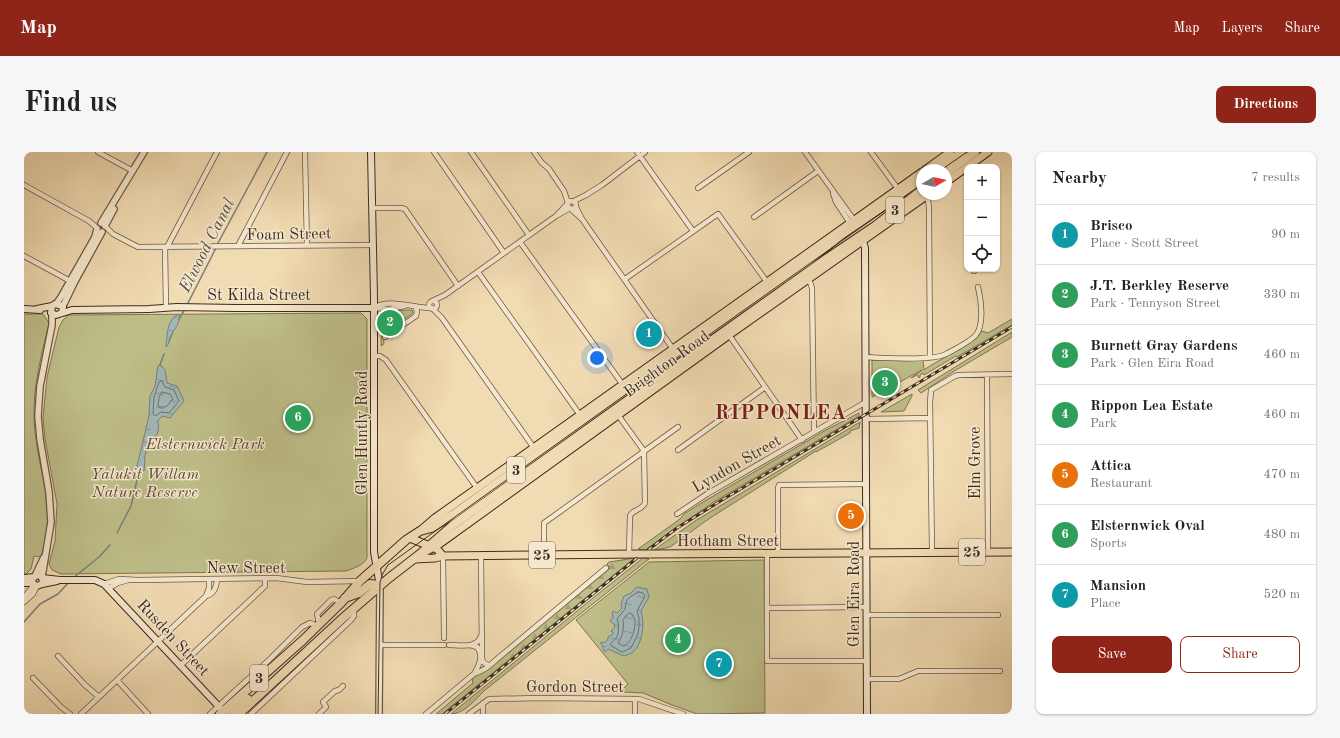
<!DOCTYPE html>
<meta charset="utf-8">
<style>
:root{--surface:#fff;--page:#f6f6f6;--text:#222;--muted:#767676;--line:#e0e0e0;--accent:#8f2418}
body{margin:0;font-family:"Old Standard TT",serif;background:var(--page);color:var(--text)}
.controls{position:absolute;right:12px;top:12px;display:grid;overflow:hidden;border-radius:8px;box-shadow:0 1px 3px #0004}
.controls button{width:36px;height:36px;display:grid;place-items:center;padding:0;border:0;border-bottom:1px solid var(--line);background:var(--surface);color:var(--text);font:20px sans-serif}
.compass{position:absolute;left:892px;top:12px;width:36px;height:36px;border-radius:50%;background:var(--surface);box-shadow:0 1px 3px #0004;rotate:81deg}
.you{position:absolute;left:573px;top:206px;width:14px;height:14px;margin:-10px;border:3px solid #fff;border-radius:50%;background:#1a73e8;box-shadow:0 0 0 6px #1a73e833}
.badge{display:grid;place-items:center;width:26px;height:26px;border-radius:50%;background:var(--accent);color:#fff;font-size:13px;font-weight:700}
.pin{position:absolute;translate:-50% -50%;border:2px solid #fff;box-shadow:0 1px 4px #0006}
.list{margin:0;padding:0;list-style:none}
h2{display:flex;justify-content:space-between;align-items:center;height:52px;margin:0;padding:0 16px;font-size:17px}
h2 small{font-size:13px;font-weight:400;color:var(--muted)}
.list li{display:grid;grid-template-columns:26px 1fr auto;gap:12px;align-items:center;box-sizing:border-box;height:60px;padding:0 16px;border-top:1px solid var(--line)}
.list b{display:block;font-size:15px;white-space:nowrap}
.list p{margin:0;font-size:13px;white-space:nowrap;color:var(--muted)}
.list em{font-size:13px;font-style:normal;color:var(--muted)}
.actions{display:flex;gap:8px;padding:12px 16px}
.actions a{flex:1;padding:9px 0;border:1px solid var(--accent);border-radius:8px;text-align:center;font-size:14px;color:var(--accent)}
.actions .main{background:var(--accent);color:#fff}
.icon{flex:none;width:22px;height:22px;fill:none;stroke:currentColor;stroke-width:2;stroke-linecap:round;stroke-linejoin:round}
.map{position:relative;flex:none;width:988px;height:562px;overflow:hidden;border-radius:8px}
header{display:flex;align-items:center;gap:24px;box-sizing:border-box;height:56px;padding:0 20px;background:var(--accent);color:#fff}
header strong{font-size:19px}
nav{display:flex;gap:22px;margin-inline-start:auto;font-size:14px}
.intro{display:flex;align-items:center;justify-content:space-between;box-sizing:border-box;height:96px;padding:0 24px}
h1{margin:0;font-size:28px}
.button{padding:10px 18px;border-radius:8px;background:var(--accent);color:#fff;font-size:14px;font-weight:700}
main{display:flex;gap:24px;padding:0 24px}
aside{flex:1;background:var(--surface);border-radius:8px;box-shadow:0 1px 3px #0004}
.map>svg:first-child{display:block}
.green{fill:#bebe89;stroke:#7e7554}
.forest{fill:url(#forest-firs);stroke:#7e7554}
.water{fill:url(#water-ripples);stroke:#79807b}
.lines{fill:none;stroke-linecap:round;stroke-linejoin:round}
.shore{stroke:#6f726c;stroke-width:1}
.stream{stroke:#79807b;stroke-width:1.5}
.minor-casing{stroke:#6a5844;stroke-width:6}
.tertiary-casing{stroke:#6a5844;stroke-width:8}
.secondary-casing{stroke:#3d2c1f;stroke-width:8}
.primary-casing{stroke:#3d2c1f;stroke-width:9}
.trunk-casing{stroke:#3d2c1f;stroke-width:10}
.minor{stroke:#f6e8ce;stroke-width:4.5}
.tertiary{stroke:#f6e8ce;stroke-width:5.5}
.secondary{stroke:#f6e8ce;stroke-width:6}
.primary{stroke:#f1dbb3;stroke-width:7}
.trunk{stroke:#f1dbb3;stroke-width:8}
.tram{stroke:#3d2c1f;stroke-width:1}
.rail-casing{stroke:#3d2c1f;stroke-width:3}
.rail{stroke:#f6e8ce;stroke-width:1.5;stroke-dasharray:4.5;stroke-linecap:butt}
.primary-bridge-casing{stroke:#3d2c1f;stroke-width:9;stroke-linecap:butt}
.primary-bridge{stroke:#f1dbb3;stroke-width:7}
.labels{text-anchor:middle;stroke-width:3;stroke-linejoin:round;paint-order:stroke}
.shield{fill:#f6e8ce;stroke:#746454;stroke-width:1}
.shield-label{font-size:15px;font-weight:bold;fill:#3d2c1f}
.street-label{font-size:16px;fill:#3d2c1f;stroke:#f6e8ce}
.park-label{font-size:16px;font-style:italic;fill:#574934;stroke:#f6e8ce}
.water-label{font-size:17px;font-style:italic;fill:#564f46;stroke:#f6e8ce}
.district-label{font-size:20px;font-weight:bold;letter-spacing:1px;fill:#7a1f14;stroke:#f6e8ce}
</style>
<header>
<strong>Map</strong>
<nav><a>Map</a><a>Layers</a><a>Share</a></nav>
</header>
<div class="intro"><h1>Find us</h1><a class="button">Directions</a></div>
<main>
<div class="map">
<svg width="988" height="562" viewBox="0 0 988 562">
<defs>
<pattern id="forest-firs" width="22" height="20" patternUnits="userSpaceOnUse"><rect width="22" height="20" fill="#bebe89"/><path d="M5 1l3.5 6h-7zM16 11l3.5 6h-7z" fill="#a4a376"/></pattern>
<pattern id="water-ripples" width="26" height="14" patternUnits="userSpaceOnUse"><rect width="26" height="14" fill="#a1b8b9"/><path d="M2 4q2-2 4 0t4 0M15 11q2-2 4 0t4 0" fill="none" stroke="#849696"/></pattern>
</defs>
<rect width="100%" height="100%" fill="#f1dbb3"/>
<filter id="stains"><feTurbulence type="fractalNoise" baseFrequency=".005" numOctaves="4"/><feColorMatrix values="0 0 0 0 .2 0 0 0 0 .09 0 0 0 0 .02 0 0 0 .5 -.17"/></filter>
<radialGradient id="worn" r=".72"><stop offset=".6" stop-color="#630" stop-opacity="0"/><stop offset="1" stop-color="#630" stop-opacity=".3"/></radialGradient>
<path class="green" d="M388,158L389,161L359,181L360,192L357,194L358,159Z
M337,161L343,167V406C339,414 330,416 322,419L37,422L28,418L25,412L31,389L33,352L21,287L19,266L23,225L35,175L39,168L44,163Z
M0,162H19L25,171C18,200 10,230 10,261C10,312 35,355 17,405L10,404L7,417L2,422H0Z
M988,167V173L933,205L932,204L900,223L899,221L896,223V225L895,226L893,223L887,226L898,218L848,245V208H899L900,218C916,206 945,196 958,179L964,181Z
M988,180V185L932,218L897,241L894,238Z
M888,242V244L880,259L857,260Z
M835,261V264L690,350L665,367L621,398L614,397L656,367L660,362L679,350L802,278Z
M836,270L835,276L826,279V281L792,300V299L686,366L646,395L637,397L630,398L671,369Z
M619,406L625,407L460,539C452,547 440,562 427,562L569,446Z
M740,408L741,561L673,562L648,553L619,541L599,540V537L604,532L552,468L625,410Z"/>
<path class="forest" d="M611,406L418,562H412L449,531L448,526L472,511L586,416L583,412L585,410Z"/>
<path class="water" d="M155,162C157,173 149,177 146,186C145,190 145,192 142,195C143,184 143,166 155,162Z
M136,212L141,218L143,231L153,234L160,249L146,266L138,264L134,269C137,286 127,286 122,299C120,304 121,313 120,319L114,321L113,314L125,264L126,244L131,234L134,214Z
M613,435L623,437L625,445L617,459C621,470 619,492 609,500C607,502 603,503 600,504L584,497L581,500L579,497V494L576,491L582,490L584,487V485L589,482V480L587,479L591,475L590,472L586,469L589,465L588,460L589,459L593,461L598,456L597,452L600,444L607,441Z"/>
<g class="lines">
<path class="shore" d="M138,229L141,235L150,238L155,249L145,261L137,260L131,264L129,262L130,245L135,230Z
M138,240L146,242L149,247L142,255H136L134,254L135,246Z
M614,440L619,441L621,444L613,459L615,466V474L614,482L607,496L598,500L586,493C588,489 591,488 593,485C595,480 595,472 593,467L601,457C603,444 604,447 614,440Z
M605,461L608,462C609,464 610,466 611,468C612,477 607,492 599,494L594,491C599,484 600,476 599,468Z"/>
<path class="stream" d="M193,93L243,0
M163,153L192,96
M155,167L161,157
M145,189L148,182
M136,213L140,202
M93,381L107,354L115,319
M49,426L75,405L86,393
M0,470L16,452L34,442L45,430"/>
<defs>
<path id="minor" d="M74,0L109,19
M281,0L283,94
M410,0L480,101
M447,0L505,83
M510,0L518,11
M613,0L669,79
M781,0L830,68
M847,0L874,37
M517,10L525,17L540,39L544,51
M0,33L65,69L73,76
M674,36L725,0
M809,41L812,50L826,71
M902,44L904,48L905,56L906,205
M550,49L562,43L578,33L621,0
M552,55L558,67
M348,56H377L381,57L434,134
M547,57L558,67L649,197
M533,63L546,49L551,50L552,53L551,56L547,57L545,55
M730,65L794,19
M82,75L89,82L114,95L349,93
M496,90L599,233
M214,94L263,0
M141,95L142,155
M143,95L193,0
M0,104L48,130
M950,117V119
M454,120L556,263
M601,127L694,62L743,130
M785,127L788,136L790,280
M408,149L421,143L532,64L546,56
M405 153a4 4 0 1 1 8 0a4 4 0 1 1-8 0Z
M350,156C363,146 391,156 407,156
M350,156L365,157L381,154
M408,156L418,166L510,296
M705,183L778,288
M361,185L392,164L393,160L392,155
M350,204H356L362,208L453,336
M841,205C858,206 910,209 922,202C931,197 944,191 951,184C961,174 957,147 954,135
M963,223L964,400
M594,263L620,299L621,351C617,359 609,357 606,364L605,402
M842,267L906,266
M654,298L740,236
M653,362L683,342L842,250
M743,401V509H843
M754,401V336L755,333L842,332
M908,401L906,251L907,238L931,224L935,223L988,222
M457,403L458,506L459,510L464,513
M520,403V371L654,275
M419,404L420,486
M80,432L95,427L114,428L252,426L283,430L335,429
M85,436L94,431L104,428
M182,444L185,436V428
M0,445L7,437L9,432
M0,450L9,442L13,434
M743,456L843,455
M842,463H974
M295,471L293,462L307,448L310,447L317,451
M356,493H420
M425,493C436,493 453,497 457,484
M446,493L453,495C460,503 455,514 450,522
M34,504L61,533L75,545
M157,513L239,436L241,434V427
M450,522C461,518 464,515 473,507L582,416
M9,526L37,555L46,562
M843,527H875L894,519H976
M93,528L124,562
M611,547V562
M459,551V562
M57,562L182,444C190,442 192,436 193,428
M186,562L245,508L278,475L286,471L289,472L291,475
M227,562L327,468L330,464V457
M295,562L302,555L299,550L311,539L315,538L319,534
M402,562L451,521
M445,562L465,547L516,546L615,547L659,562"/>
<path id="tertiary" d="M77,71L120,0
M81,74L90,57
M32,152L37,145L71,85L73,77
M39,154L50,131L78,80
M11,424L20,405
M18,425L27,370L25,340L16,287L14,264L16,234L28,173V161
M355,562L356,434"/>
<path id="secondary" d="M347,0L350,145V400L356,434
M839,89L841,96L843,562
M28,154L27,161L32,163L48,158L125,157L153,155L212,156H350
M0,157L16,158
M13,157L28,154L31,152L39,154L38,161
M0,426L10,425
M18,426L36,428H71L80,432L199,559
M0,431H8
M18,432L19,427L16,424L13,423L9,426L8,431L13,434L18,432L33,429"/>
<path id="primary" d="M901,18L926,0
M922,30L964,0
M396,379L411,366L898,20
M386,386L413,397L419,404
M401,400L414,393L705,183L905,42
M625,402L988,400
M391,407L411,406L419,404L615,402"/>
<path id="trunk" d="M912,18L938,0
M922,21L951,0
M321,446L335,441L346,432L356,433
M196,562L279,488L317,451L336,429L382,388L396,379L407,376L430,362L661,196L784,109L817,83L898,28
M207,562L224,547
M215,562L319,466L365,426L396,402L429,373L802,107L851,74L898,38"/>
</defs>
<use href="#minor" class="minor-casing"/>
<use href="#tertiary" class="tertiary-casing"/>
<use href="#secondary" class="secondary-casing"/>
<use href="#primary" class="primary-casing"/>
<use href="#trunk" class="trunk-casing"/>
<use href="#minor" class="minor"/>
<use href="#tertiary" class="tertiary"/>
<use href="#secondary" class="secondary"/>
<use href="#primary" class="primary"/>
<use href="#trunk" class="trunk"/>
<path class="tram" d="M917,18L943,0
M354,562L356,431L358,423L364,413L665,197L898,32"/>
<defs>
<path id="rail" d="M624,398L653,376L698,348L988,175
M421,562L613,406"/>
</defs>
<use href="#rail" class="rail-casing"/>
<use href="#rail" class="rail"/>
<defs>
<path id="primary-bridge" d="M615,402H625"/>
</defs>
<use href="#primary-bridge" class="primary-bridge-casing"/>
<use href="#primary-bridge" class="primary-bridge"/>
</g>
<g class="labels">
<g class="shield">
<rect x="862" y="45" width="18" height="26" rx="3"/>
<rect x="483" y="305" width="18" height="26" rx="3"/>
<rect x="935" y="387" width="26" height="26" rx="3"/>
<rect x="505" y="390" width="26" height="26" rx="3"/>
<rect x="226" y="513" width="18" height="26" rx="3"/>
</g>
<g class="shield-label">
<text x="871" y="63">3</text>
<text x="492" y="323">3</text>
<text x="948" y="405">25</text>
<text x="518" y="408">25</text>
<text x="235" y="531">3</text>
</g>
<g class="street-label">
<text transform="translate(265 81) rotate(-1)" y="6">Foam Street</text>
<text x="235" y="148">St Kilda Street</text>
<text transform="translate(642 211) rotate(-36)" y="6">Brighton Road</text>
<text transform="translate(337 281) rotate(-90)" y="6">Glen Huntly Road</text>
<text transform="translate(712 311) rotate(-30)" y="6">Lyndon Street</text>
<text transform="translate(950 311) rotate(-90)" y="6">Elm Grove</text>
<text x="704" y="394">Hotham Street</text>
<text x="222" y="421">New Street</text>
<text transform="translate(829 442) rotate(-90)" y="6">Glen Eira Road</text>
<text transform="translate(150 485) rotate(47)" y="6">Rusden Street</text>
<text x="551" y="540">Gordon Street</text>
</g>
<g class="park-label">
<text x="181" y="297">Elsternwick Park</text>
<text x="121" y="327">Yalukit Willam<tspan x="121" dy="18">Nature Reserve</tspan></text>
</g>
<g class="water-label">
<text transform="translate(182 93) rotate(-63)" y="6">Elwood Canal</text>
</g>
<g class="district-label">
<text x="757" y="267">RIPPONLEA</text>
</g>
</g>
<rect width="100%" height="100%" filter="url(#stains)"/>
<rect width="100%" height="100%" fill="url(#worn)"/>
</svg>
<div class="controls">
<button>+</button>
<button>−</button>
<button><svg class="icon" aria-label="locate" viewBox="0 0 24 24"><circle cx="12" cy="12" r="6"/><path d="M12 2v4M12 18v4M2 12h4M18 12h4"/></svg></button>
</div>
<svg class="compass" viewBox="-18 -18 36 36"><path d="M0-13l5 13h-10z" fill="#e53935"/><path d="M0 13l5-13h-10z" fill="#767676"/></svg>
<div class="you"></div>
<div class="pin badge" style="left:625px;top:182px;background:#0f9aa8">1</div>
<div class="pin badge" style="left:366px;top:171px;background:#2e9e5b">2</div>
<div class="pin badge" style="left:861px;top:231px;background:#2e9e5b">3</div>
<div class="pin badge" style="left:654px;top:488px;background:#2e9e5b">4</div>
<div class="pin badge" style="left:827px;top:364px;background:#e8710a">5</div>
<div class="pin badge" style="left:274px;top:266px;background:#2e9e5b">6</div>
<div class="pin badge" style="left:695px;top:512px;background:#0f9aa8">7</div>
</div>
<aside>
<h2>Nearby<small>7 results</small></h2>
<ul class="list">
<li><span class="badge" style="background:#0f9aa8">1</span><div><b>Brisco</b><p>Place · Scott Street</p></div><em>90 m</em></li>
<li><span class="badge" style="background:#2e9e5b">2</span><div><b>J.T. Berkley Reserve</b><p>Park · Tennyson Street</p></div><em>330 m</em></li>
<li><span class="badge" style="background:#2e9e5b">3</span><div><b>Burnett Gray Gardens</b><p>Park · Glen Eira Road</p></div><em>460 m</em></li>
<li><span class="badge" style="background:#2e9e5b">4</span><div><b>Rippon Lea Estate</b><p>Park</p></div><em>460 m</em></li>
<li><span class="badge" style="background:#e8710a">5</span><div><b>Attica</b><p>Restaurant</p></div><em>470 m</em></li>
<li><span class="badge" style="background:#2e9e5b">6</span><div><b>Elsternwick Oval</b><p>Sports</p></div><em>480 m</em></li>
<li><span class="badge" style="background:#0f9aa8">7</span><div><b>Mansion</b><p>Place</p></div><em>520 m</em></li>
</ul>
<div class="actions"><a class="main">Save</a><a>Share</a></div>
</aside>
</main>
